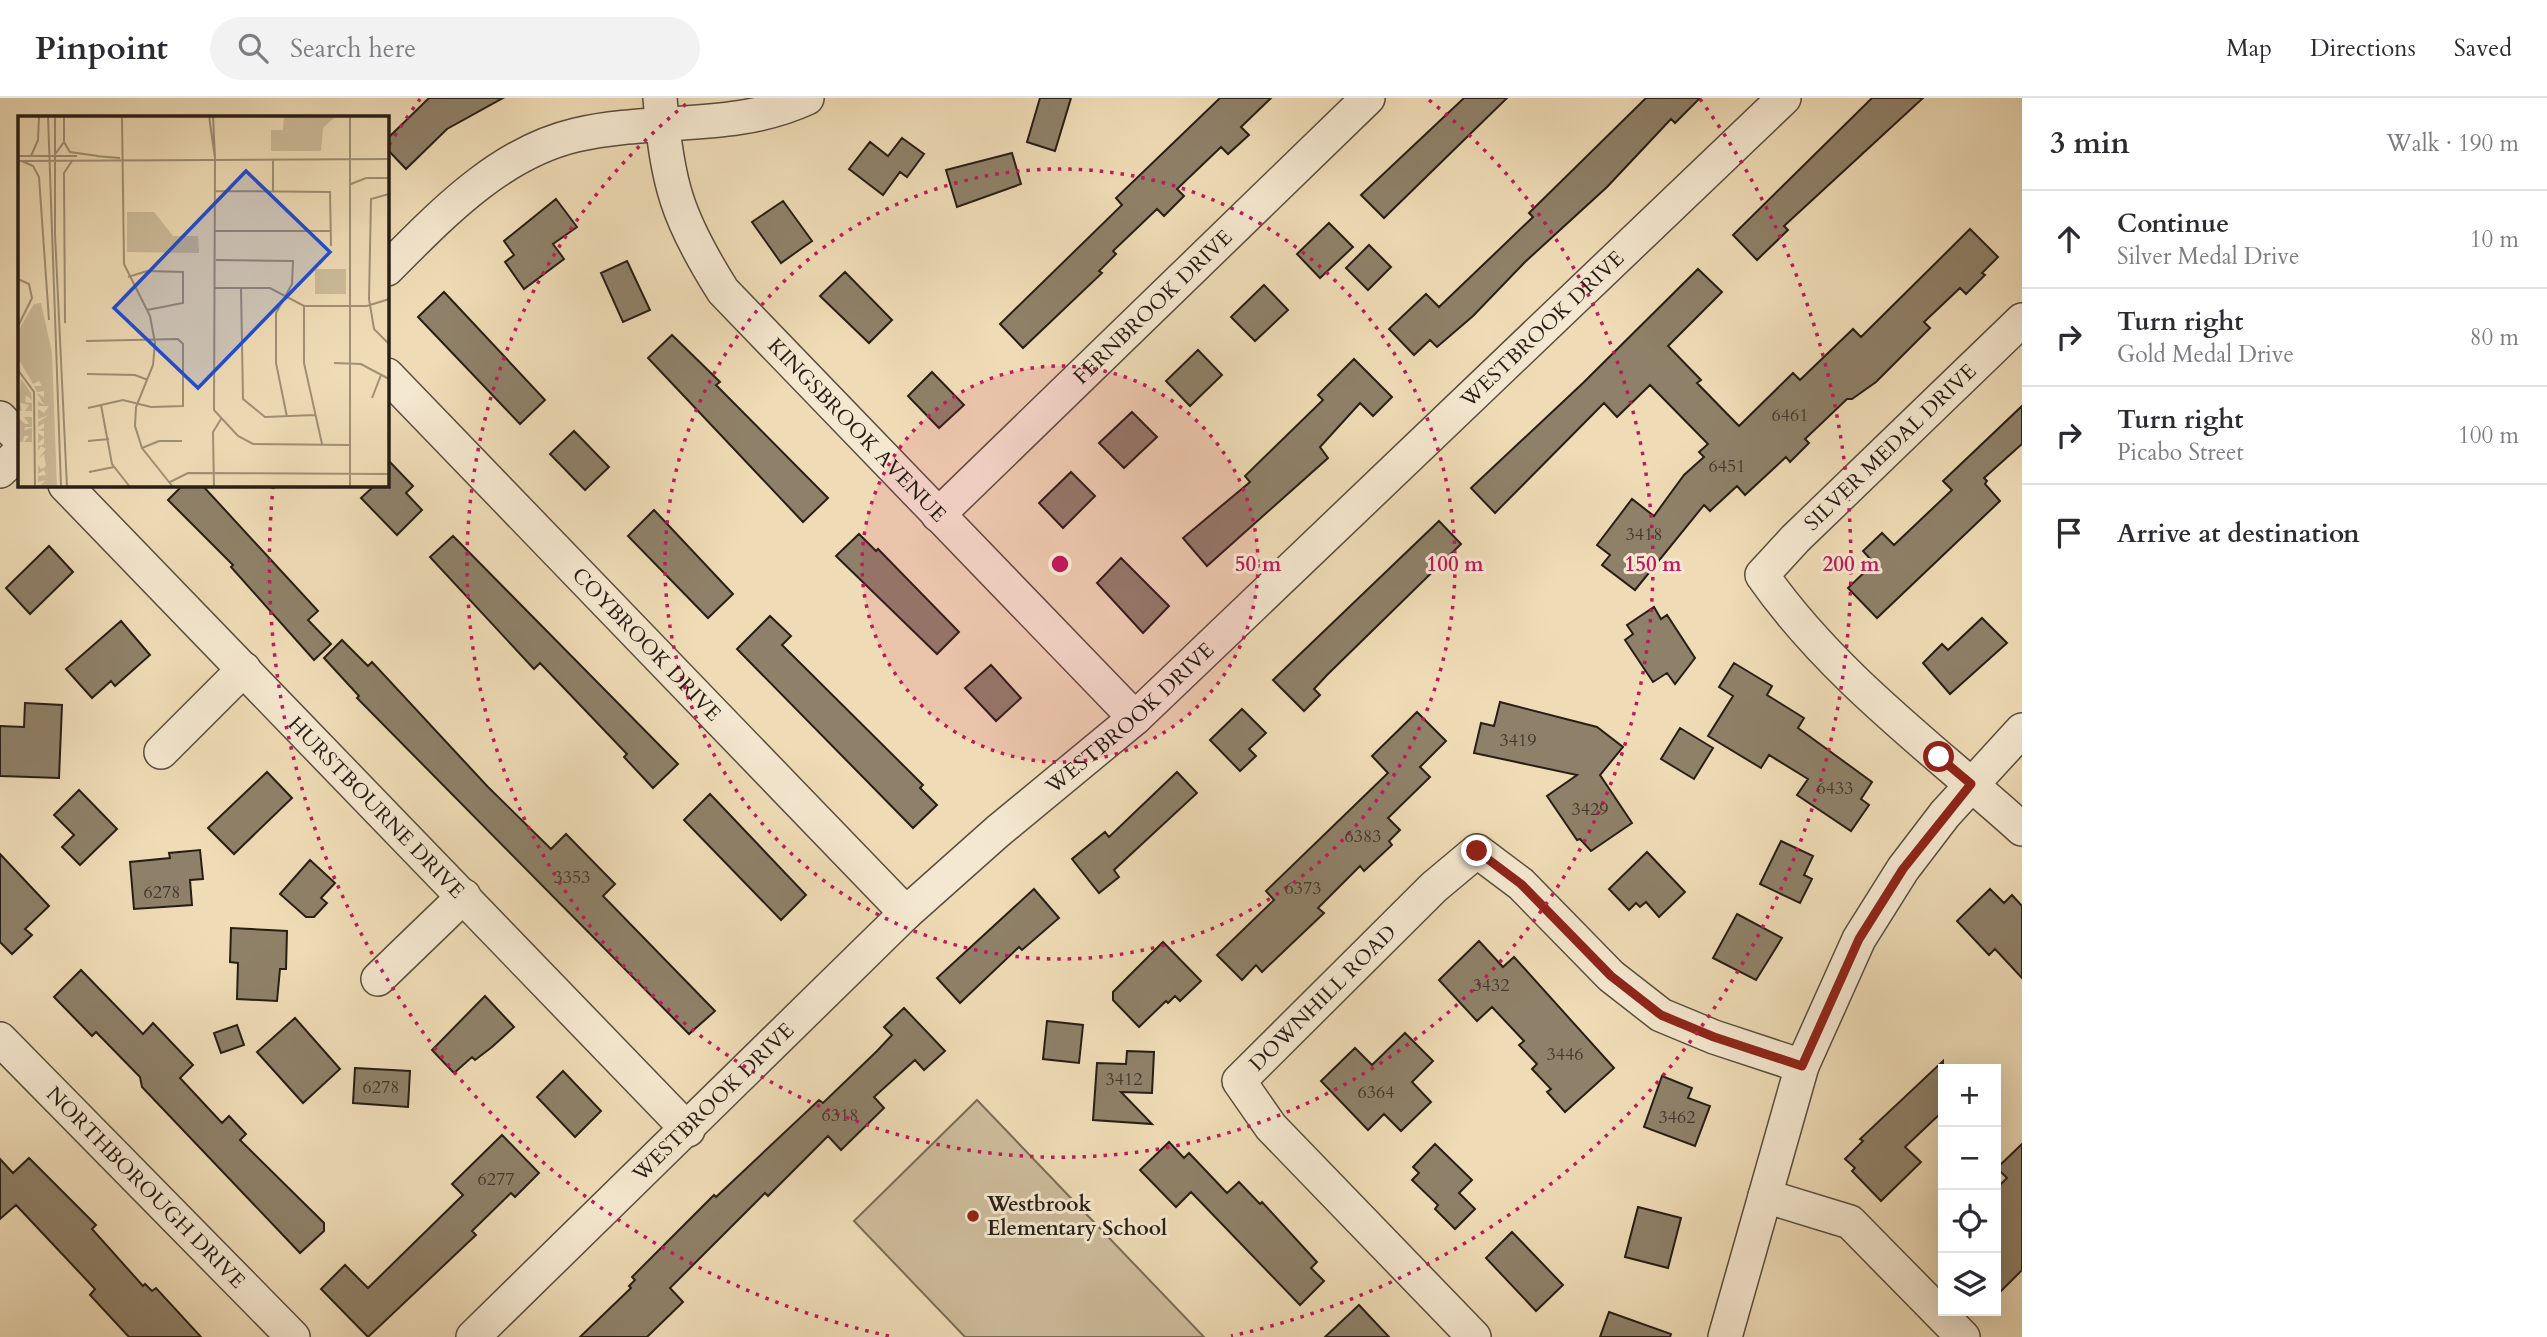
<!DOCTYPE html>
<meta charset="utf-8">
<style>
:root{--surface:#fff;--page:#f2f2f3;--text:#2b2b33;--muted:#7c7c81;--line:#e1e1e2}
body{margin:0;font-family:Cardo,serif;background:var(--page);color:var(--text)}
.controls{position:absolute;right:21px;bottom:21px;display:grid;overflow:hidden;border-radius:0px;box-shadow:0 7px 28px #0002}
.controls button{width:63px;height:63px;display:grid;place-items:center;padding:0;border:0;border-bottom:2px solid var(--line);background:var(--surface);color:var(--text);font:35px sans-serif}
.stop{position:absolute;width:21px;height:21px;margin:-16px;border:5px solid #8f2418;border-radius:50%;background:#fff}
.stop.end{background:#8f2418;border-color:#fff;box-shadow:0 2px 7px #0008}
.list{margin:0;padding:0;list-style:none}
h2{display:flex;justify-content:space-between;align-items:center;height:91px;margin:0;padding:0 28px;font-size:30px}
h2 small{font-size:23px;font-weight:400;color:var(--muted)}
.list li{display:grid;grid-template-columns:46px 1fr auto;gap:21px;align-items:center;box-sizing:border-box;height:98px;padding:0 28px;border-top:2px solid var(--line)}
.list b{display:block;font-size:26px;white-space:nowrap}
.list p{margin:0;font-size:23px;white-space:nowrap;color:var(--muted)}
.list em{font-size:23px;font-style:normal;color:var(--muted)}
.icon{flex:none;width:38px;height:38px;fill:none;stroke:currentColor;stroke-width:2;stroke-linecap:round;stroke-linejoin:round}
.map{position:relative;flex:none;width:2022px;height:1239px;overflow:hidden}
header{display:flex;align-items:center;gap:42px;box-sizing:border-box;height:98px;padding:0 35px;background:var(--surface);border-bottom:2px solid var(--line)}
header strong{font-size:33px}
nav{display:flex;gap:38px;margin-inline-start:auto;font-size:24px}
.search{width:490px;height:63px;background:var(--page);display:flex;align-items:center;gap:18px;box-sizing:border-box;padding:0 24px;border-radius:38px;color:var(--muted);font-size:26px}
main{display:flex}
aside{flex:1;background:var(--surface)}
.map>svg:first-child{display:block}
.green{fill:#cdbc9b;stroke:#7a6d58;stroke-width:2}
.building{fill:#8f8169;stroke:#271e16;stroke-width:2}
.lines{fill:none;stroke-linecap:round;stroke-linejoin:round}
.minor-casing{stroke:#594e3e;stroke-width:36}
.minor{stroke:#f5e8d0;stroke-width:33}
.route{stroke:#8f2418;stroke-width:9}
.ring{fill:none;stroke:#c2185b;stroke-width:3.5;stroke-dasharray:3.5 7}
.poi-dot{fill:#8f2418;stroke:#f5e8d0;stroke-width:2.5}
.labels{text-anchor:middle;stroke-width:6;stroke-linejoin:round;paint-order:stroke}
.number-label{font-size:18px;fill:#41372b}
.street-label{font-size:21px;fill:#271e16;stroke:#f5e8d0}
.poi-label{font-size:21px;font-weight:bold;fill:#271e16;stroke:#f5e8d0;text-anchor:start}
.inset-road{fill:none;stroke:#9f9076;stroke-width:2}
.view{fill:#1d4ed8;fill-opacity:0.15;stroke:#1d4ed8;stroke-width:3.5}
.inset-edge{fill:none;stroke:#271e16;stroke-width:3.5}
.centre{fill:#c2185b;stroke:#f5e8d0;stroke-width:3.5}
.ring-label{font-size:21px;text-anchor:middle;font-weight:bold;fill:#c2185b;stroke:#f5e8d0;stroke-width:6;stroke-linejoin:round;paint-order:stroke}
</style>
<header>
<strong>Pinpoint</strong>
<div class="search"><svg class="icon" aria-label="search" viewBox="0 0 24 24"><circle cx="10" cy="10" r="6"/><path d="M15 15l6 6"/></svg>Search here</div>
<nav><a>Map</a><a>Directions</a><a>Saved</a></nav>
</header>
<main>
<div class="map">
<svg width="2022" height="1239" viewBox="0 0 2022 1239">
<rect width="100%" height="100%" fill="#efdcb6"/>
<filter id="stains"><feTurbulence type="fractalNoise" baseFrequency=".00286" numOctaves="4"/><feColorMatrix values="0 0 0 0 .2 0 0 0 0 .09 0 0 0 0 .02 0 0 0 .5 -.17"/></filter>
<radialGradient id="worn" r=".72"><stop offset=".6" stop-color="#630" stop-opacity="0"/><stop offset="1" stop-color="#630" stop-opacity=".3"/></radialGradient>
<path class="green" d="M977,1002L1204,1239H965L854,1123Z"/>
<path class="building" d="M429,0H503L447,31L406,71L387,51V41Z
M1040,0H1071L1055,53L1027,44Z
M1220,0H1271L1241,29L1249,37L1228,56L1221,49L1177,91L1184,98L1164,118L1157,111L1113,153L1116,156L1099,173L1102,175L1023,250L1000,226L1122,107L1116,100Z
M1464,0H1507L1384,120L1361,97Z
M1646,0H1700L1675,25L1671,21L1607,89L1525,164L1473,218L1437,249L1430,242L1414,257L1389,231L1426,196L1439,209L1533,119L1529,115Z
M1872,0H1923L1784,128L1788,132L1757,162L1733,137Z
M902,40L924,56L907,79L900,74L883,97L849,71L870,44L888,58Z
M1012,55L1021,86L957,109L946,72Z
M556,101L577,129L553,146L564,161L524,191L505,164L514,157L504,143Z
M783,103L812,143L781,165L752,124Z
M1329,125L1353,149L1320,180L1297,156Z
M1970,131L1998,159L1982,175L1985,177L1966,196L1960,190L1924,224L1930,230L1876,284L1852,301H1847L1805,341L1809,345L1790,364L1786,359L1745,397L1737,388L1710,413L1704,407L1635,492L1602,467L1610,457L1597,447L1632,401L1654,418L1684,377L1704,359L1699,354L1708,346L1650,287L1617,319L1604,305L1495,415L1471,390L1583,285L1698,171L1722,194L1668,248L1701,282L1697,285L1739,328L1793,275L1800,282L1853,231L1861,239Z
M1369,147L1391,169L1368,192L1346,170Z
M627,163L650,212L623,224L601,175Z
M845,174L892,222L869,245L820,198Z
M1264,187L1288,212L1255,243L1231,219Z
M444,194L545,302L520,326L418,219Z
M672,237L720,284L716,287L828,400L803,424L648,260Z
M1198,252L1222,277L1190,308L1166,283Z
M1354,261L1392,299L1373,318L1360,305L1320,349L1328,360L1207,468L1183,440L1250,384L1245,378L1323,302L1318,297Z
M932,274L964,307L939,330L908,298Z
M2022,308V346L1984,380L1987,383L1985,386L2000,403L1877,520L1848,490L1874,465L1863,453L1882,435L1894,447L1952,392L1943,383Z
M1132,314L1157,339L1124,370L1099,345Z
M574,333L609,369L585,392L550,356Z
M387,361L413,388L406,395L422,412L397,437L361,400L375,387H387Z
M1071,374L1095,398L1063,430L1039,405Z
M183,387H202L318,513L308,522L331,546L314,562L231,469L233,467L168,402Z
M654,412L733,496L708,520L628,438Z
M1439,423L1461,446L1327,577L1314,591L1320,597L1304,613L1273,582Z
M859,436L876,453L878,451L959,534L937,556L836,458Z
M453,438L678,666L653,690L624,659L627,656L540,565L534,571L430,459Z
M49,448L73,474L30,516L6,490Z
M1121,460L1169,508L1143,535L1097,485Z
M1654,509L1661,521L1667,517L1695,560L1675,586L1667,575L1653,584L1625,542L1633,536L1627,527Z
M770,518L791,538L782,547L923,687L920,690L937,707L913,730L737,551Z
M1982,520L2007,545L1950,596L1923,565L1942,546L1948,552Z
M121,523L150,557L115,588L111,583L92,600L66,571Z
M342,542L368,568L372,564L488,689L551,751L566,736L615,786L603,798L715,913L689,936L357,600L359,598L324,560Z
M1734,565L1772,588L1767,597L1804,620L1798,630L1872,684L1861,701L1869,707L1851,733L1797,697L1808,681L1769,657L1761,670L1708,638L1733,598L1719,589Z
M991,567L1021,600L996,623L965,590Z
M1500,604L1597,629L1623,649L1600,677L1632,725L1591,753L1580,741L1577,742L1547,698L1577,677L1474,655L1481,625L1494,628Z
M25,605L62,607L59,680L0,678V628L24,629Z
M1242,611L1266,635L1249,651L1256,658L1240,673L1210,642Z
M1417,614L1446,643L1420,669L1430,679L1388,720L1400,732L1389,743L1392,747L1364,773L1360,768L1318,810L1324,815L1262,874L1256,867L1242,882L1217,857L1274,802L1266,793L1388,675L1372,658Z
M1680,630L1713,650L1694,681L1661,661Z
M267,674L292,700L234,756L208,730Z
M1177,674L1197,695L1114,772L1119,779L1099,795L1072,761L1105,734L1109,739Z
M79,692L117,731L80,767L62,749L74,737L54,717Z
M710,696L806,797L781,822L684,722Z
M1781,743L1813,758L1804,777L1812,781L1800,805L1760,786Z
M200,752L203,781L190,782L192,807L134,811L130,764L170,760L169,755Z
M1647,754L1685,794L1659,819L1646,804L1640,809L1636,805L1629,812L1609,791Z
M0,756L49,808L25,831L32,837L12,856L0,844Z
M310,762L335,785L321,800L327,805L314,819H306L280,796Z
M1034,791L1059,820L1022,852L1019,849L960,905L937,880Z
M1990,791L2004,805L2012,797L2022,808V880L1995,851L1989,857L1957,823Z
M1737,816L1782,840L1756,882L1713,860Z
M231,830L287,833L286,871H280L277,903L237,901L238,865L230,864Z
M1479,843L1503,869L1514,859L1614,970L1565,1014L1547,994L1551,991L1532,971L1537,966L1519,947L1524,943L1492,909L1477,923L1439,882Z
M1163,844L1201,883L1180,903L1175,898L1168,905L1166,903L1139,929L1113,902V894Z
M81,872L143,936L153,925L193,967L180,980L222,1025L229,1018L246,1036L240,1042L324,1125V1133L300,1155L142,989L140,979L96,934L92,938L54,899Z
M485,898L514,929L492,949L475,962L472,959L454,975L432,952Z
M904,910L945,953L924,972L915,962L874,999L884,1010L841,1052L828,1038L768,1098L765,1095L670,1190L683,1204L647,1239H580L631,1190L629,1188L635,1182L632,1179L714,1097L716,1099L819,1002L823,1005L877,953L892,937L884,929Z
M295,920L340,971L303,1005L257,954Z
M1047,923L1083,927L1079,965L1043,961Z
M237,927L244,947L221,955L214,935Z
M1405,935L1433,963L1412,984L1431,1004L1401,1033L1384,1016L1368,1032L1321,983L1355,950L1372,967Z
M1127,953L1154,954L1152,995L1121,994L1152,1026L1093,1022L1097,965L1126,966Z
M1943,963V1013L1905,1049L1921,1064L1881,1103L1852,1073L1855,1070L1845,1061L1863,1043L1860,1041Z
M355,970L410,973L408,1009L353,1005Z
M563,973L601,1013L575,1039L537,999Z
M1662,978L1692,990L1688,1000L1710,1008L1695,1048L1644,1029Z
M502,1037L539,1075L515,1099L511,1095L472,1133L476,1137L368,1239L321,1191L345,1167L368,1190L463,1097L452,1086Z
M1169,1044L1184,1060L1189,1055L1227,1095L1239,1084L1260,1106L1262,1104L1317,1164L1311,1170L1324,1183L1300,1207L1191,1094L1176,1109L1140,1072Z
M1435,1046L1472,1082L1459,1095L1475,1111L1455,1131L1435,1111L1438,1107L1412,1082L1419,1075L1413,1069Z
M2022,1046V1172L1996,1198V1091L2007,1080L1997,1070Z
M29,1060L96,1127L92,1131L143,1188L145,1186L152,1193L156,1190L201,1239H129L90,1197L95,1191L16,1107L0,1121V1061L13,1075Z
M1638,1109L1681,1120L1668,1170L1625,1159Z
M1512,1134L1563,1187L1536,1213L1486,1160Z
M1359,1207L1389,1239H1325Z
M1609,1214L1671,1236L1670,1239H1600Z"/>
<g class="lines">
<defs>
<g id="minor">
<path id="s1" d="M660,0C667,86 677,120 723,193L1135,620"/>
<path d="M387,171C441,117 499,55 576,37C653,19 734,34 807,0"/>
<path d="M2022,222L1795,441L1762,477C1832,577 1932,650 2022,731"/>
<path id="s2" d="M387,277L906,815"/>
<path d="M0,320L19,340"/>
<path d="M0,373L19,355"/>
<path id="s3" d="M65,387L688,1032"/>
<path id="s4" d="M938,417L1368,0"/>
<path d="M161,654L244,571"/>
<path d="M378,881L464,798"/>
<path id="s5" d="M0,941L293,1239"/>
<path d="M1765,1098L1850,1124L1963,1239"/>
<path id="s6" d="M473,1239L906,815L997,734L1135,620L1784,0"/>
<path id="s7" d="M1474,1239L1271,1029L1239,983L1434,789L1477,753L1521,786L1611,878L1661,917L1714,939L1802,968"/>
<path d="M1725,1239L1802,968L1859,841L1903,771L1945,716L2022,632"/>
</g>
</defs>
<use href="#minor" class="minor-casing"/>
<use href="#minor" class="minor"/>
</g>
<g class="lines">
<path class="route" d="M1477,753L1521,786L1611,878L1661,917L1714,939L1802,968L1859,841L1903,771L1971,686L1939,659"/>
</g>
<circle cx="1060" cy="466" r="198" fill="#c2185b" fill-opacity=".12"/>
<g class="ring">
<circle cx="1060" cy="466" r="198"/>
<circle cx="1060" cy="466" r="395"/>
<path d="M1429 2A593 593 0 1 1 691 2"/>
<path d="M889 1238A791 791 0 0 1 273 390M389 47A791 791 0 0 1 420 1M1700 1A791 791 0 0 1 1231 1238"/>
</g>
<circle class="poi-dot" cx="973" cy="1118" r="7"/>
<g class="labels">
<g class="number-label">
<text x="1790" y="323">6461</text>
<text x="1727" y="374">6451</text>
<text x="1644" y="442">3418</text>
<text x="1518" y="648">3419</text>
<text x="1835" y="696">6433</text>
<text x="1590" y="717">3429</text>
<text x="1363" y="744">6383</text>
<text x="572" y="785">3353</text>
<text x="1303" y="796">6373</text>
<text x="162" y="800">6278</text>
<text x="1491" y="893">3432</text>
<text x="1565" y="962">3446</text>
<text x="1124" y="987">3412</text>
<text x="381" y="995">6278</text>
<text x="1376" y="1000">6364</text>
<text x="840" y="1023">6318</text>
<text x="1677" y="1025">3462</text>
<text x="496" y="1087">6277</text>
</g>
<g class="street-label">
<text dy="7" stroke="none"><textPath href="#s4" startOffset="299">FERNBROOK DRIVE</textPath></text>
<text dy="7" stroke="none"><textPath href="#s6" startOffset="1470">WESTBROOK DRIVE</textPath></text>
<text dy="7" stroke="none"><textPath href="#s1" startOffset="399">KINGSBROOK AVENUE</textPath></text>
<text transform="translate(1890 349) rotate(-44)" y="7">SILVER MEDAL DRIVE</text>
<text dy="7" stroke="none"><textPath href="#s2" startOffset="374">COYBROOK DRIVE</textPath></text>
<text dy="7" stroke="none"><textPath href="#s6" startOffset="903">WESTBROOK DRIVE</textPath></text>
<text dy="7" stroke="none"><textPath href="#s3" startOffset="448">HURSTBOURNE DRIVE</textPath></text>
<text dy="7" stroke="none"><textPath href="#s7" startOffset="466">DOWNHILL ROAD</textPath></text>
<text dy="7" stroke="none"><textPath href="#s6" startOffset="336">WESTBROOK DRIVE</textPath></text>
<text dy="7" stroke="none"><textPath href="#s5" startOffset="208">NORTHBOROUGH DRIVE</textPath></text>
</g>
<g class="poi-label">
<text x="987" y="1113">Westbrook<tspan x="987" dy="24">Elementary School</tspan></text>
</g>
</g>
<g transform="translate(18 18)">
<rect width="371" height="371" fill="#efdcb6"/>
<path d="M266,0H318L305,12L303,35H253V14H265ZM109,96H136L155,120H180L181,137L109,136ZM297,153H328V178H297ZM23,187L34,237L39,371H20L28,364L20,366V360L28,359L26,354L20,358V349L23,353L28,350L26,338L20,343L28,333L23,330L20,335V330L26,328V322L20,327V317L26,321V315L20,314L26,312V307L20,311V306L31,299L20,303V293L26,297L31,290H20V285L26,289L19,277L26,281V275L19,276L16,270H24L21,265L15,268L0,242V215L16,188ZM3,263L13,277L14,284L8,279L7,286L14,287V295H7L11,289L2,287L4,295H0ZM0,301L7,308H11L6,301H14V311H7L6,314L14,312V326H6L11,320H6L5,326H0Z" fill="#cdbc9b"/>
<path class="inset-road" d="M30,0L43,371M37,0V118L49,371M104,0L106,148L132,200L137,227L135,249L118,291L117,310L124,332L155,371M138,0H181M191,0L197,42L196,294L220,320L235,328L331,329M195,0L197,41M46,26L52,36L80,40M0,40H59M13,40L20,24L21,0M77,40L102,42M35,41L46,26V0M255,43V75M0,45L371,43M4,45L15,50L21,61L31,204M333,68L348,62H371M197,75L312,76L313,130M371,78L353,83L351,183L356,213L371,228M197,115H313M198,144L275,145L274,168L258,197V247L269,301M110,161L129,155L165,156V187L129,194M0,163L11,168L14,182L0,210M196,172H252L286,190H349L371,183M223,172L225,283L247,301L297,299M286,190V247L304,328M47,207L46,57L54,45M68,225L160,223L165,228V290L133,291L105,284L70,292M316,247L343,248L371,263M0,254L16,276L17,371M69,258L117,259L130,264M354,282L363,259M83,289L94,348L112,371M70,325L91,323M124,332L141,325H164M71,356L96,351M152,366L170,357L371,358M196,371L195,316L203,303M332,371V0"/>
<path class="view" d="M228,55L312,136L180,272L96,192Z"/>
<rect width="371" height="371" class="inset-edge"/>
</g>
<circle cx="1060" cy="466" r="10" class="centre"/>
<g class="ring-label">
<text x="1258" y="473">50 m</text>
<text x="1455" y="473">100 m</text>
<text x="1653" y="473">150 m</text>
<text x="1851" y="473">200 m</text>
</g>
<rect width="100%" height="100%" filter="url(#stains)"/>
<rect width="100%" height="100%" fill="url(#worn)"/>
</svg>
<div class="controls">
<button>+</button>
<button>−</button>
<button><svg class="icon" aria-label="locate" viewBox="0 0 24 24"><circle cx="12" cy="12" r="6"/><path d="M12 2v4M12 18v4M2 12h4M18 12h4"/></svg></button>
<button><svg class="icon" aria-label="layers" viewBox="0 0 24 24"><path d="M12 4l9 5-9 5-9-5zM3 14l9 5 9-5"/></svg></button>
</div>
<div class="stop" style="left:1939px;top:659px"></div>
<div class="stop end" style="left:1477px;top:753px"></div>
</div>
<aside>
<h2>3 min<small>Walk · 190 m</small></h2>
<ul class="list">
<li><svg class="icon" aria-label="ahead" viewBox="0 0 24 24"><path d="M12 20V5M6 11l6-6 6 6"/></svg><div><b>Continue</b><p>Silver Medal Drive</p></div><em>10 m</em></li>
<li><svg class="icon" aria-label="right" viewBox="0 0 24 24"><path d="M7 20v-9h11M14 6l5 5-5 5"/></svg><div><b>Turn right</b><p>Gold Medal Drive</p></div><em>80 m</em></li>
<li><svg class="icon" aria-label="right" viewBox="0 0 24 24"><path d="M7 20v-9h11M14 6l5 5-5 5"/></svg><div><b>Turn right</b><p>Picabo Street</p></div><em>100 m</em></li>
<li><svg class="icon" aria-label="arrive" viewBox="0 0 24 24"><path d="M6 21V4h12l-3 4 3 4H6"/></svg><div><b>Arrive at destination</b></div></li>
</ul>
</aside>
</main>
